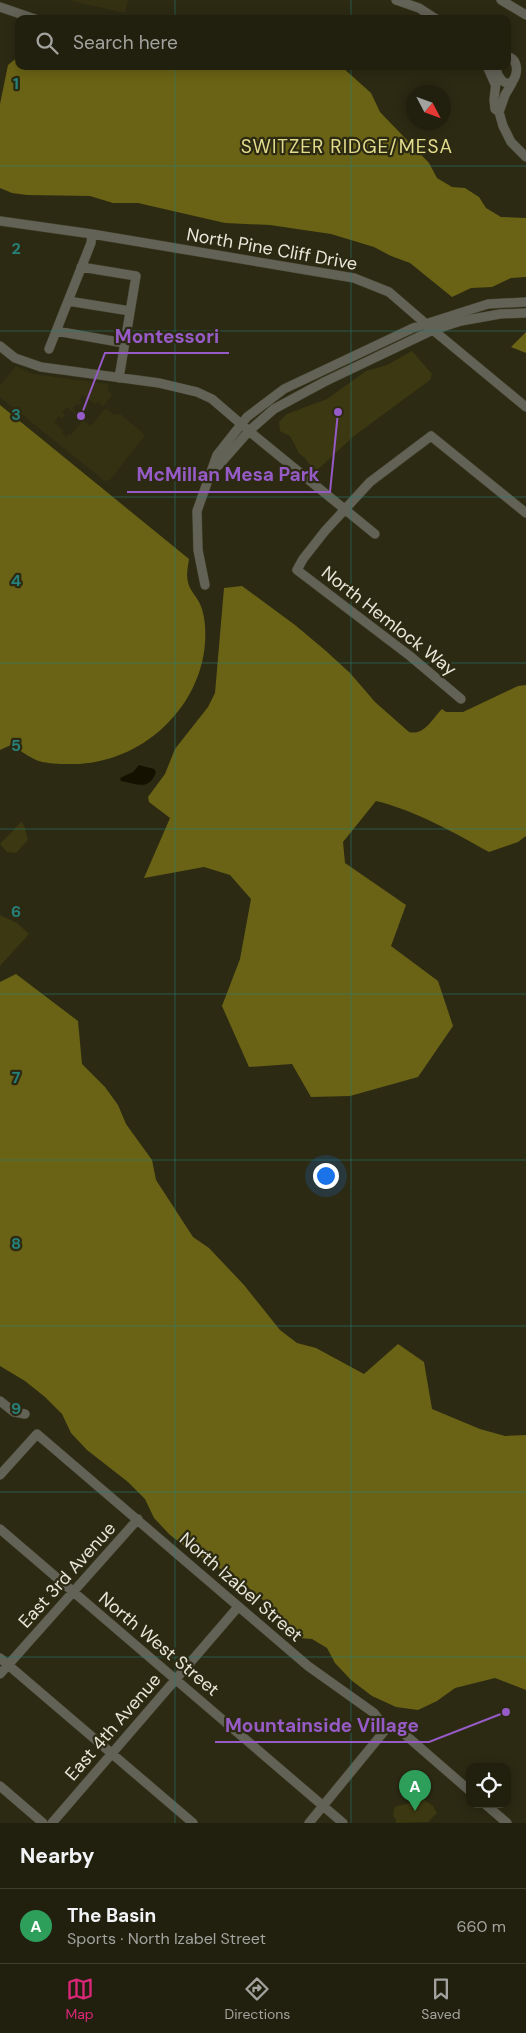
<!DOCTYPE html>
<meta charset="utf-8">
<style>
:root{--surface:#21200e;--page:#2d2d1c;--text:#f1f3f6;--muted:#a2a39e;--line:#3e3e2e;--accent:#db2777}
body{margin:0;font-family:"DM Sans",sans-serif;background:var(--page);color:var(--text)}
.controls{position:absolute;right:15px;bottom:15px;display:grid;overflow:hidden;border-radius:10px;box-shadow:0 2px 12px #0003}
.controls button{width:45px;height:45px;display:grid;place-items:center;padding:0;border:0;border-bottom:1px solid var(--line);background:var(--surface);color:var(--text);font:25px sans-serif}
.compass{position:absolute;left:406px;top:85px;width:45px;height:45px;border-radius:50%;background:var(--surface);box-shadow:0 2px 12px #0003;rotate:131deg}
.you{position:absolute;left:325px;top:1175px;width:18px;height:18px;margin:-12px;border:4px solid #fff;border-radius:50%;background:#1a73e8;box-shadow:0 0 0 8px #1a73e833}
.badge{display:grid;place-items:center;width:32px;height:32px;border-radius:50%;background:var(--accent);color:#fff;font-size:16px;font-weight:700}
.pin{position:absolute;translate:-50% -41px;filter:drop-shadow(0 1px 2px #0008)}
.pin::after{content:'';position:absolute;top:26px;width:18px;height:15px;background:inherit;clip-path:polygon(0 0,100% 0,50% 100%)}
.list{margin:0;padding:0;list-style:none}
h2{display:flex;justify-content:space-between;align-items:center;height:65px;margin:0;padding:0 20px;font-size:21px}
h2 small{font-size:16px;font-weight:400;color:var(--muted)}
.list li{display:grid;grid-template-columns:32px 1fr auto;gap:15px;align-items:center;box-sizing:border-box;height:75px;padding:0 20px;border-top:1px solid var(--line)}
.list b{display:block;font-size:19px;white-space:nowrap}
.list p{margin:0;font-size:16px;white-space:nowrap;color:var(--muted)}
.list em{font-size:16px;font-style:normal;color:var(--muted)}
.icon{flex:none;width:28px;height:28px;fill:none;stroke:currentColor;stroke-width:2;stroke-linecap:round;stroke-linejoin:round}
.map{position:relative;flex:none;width:526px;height:1823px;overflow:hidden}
.search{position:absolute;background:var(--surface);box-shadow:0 2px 12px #0003;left:15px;right:15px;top:15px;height:55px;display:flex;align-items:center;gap:12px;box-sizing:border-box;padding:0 18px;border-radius:10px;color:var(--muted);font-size:19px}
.sheet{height:140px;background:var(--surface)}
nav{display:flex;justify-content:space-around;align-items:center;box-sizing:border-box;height:70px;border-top:1px solid var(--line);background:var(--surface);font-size:14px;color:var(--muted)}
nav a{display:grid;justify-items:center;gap:2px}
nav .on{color:var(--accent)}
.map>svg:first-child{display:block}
.built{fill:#343113}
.green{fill:#3c3811}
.forest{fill:#6a6315}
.water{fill:#141100}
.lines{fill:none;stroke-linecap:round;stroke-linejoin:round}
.minor-casing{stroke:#46442f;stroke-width:10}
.minor{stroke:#636257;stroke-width:9}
.grid{fill:none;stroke:#258179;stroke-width:1;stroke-opacity:0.55}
.labels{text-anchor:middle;stroke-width:4.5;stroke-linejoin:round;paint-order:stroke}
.street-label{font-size:18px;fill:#e8e7d9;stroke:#2c2a13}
.neighbourhood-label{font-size:19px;letter-spacing:1px;fill:#e2db8c;stroke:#2c2a13}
.grid-label{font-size:16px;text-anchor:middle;font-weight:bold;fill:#258179;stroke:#2c2a13;stroke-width:4.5;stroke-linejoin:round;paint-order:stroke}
.leader{fill:none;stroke:#965bc6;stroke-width:2}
.callout-dot{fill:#965bc6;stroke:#2c2a13;stroke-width:2}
.callout-label{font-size:19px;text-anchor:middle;font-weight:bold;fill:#965bc6;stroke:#2c2a13;stroke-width:4.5;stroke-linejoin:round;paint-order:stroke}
</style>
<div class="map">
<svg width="526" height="1823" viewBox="0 0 526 1823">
<rect width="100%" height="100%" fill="#2c2a13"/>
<path class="built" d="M68,0H128L125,13Z
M16,366L33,374L108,384V390L112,395L103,406L98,401L95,404L83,395L79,400L82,402L80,405L77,403L72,408L76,412L75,414L67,407L62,412L65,415L62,419L59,416L54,422L63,430L62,433L67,437L69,434L71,435L83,420L91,426L106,408L114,415L120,414L145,435L110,480L105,481L0,397V386Z"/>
<path class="green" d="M412,351L432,374L430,380L354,436L315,472L305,458L299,453L290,436L280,431L279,422L287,414L327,399L366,371L387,365Z
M21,822L24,825L28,840L16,853L7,852L0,844Z
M0,915L17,923L29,934L0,966Z
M422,1798L433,1806L437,1813L428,1822L396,1823V1819L393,1816L394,1809L396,1806L413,1803L415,1800Z"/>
<path class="forest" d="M19,56V66H341L371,93L380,112L429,163L437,178L452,187L465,188L479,197L486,208L501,217L526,218V277L511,278L492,287L471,288L452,297L410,263L391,256L374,247L331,234L270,225L225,223L138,203H113L90,196L27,195L12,193L0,188V104L8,65Z
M526,332V353L511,347Z
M0,405L189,559C188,566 186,575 188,582C189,589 196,596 199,602C205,613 206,630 205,643C200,711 138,765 71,764C60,764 44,764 34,759C26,755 18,749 11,745L0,750Z
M242,586L295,625L326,651L350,673L375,702L409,732C424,736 432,719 442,709L446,712H463L518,686L526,685V836L518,842L489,852C455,833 414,810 376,801L343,842L345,863L406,905L391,946L438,981L453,1026L418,1077L350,1096L311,1097L292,1064L249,1067L222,1006L240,959L251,899L230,875L204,867L144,878L170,818L149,802L148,797L165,774L175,749L208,707L215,693L224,588Z
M16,974L78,1021L82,1064L105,1087L118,1105L126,1124L152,1160L156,1180L193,1237L209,1248L244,1285L280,1330L297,1343L316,1348L364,1374L398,1344L424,1362L432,1409L480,1429L505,1436L526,1435V1690L495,1678L455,1688L437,1701L418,1710L396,1707L372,1696L351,1680L335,1663L327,1648L312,1639L299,1638L285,1629L277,1614L260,1597L240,1581L191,1551L170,1535L154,1518L145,1499L128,1482L87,1450L71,1433L62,1414L45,1397L25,1381L0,1366V982Z"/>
<path class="water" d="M139,765L154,769L156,772C149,791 138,784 121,781L120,778L133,772Z"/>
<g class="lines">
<defs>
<path id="minor" d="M396,0L419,8L436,19
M501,0L526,15
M0,7L35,19
M487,66L495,84
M497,66V73C513,103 526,58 507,57
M497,73L494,100L495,109L499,112L503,126L511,142L526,157
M499,112L505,95L512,83
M0,221L92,234L354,278L389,292L433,330L526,407
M81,267L136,276L119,378
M68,301L130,311
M56,331L124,343
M0,346L15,358L41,367L159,383L197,392L212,399L255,436L375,534
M49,349L91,243L92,234
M213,470L219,465L249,431L274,409L324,382L433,330L461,321L500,314L526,313
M205,585L198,550L197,511L217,455L247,417L284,389L413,328L488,304L526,302
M461,699L410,656L297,570L303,559L325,531L370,482L431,436L526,513
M0,1401L14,1412L25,1414
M0,1475L37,1434L308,1666L374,1713L386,1729
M0,1529L343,1823
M0,1658L193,1823
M0,1674L138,1519
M386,1729L394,1728L402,1732L470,1791
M0,1786L43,1823
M485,1804L507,1823
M52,1823L238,1607
M309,1823L386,1729"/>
</defs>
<use href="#minor" class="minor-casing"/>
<use href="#minor" class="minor"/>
</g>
<path class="grid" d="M175,0V19M351,0V19M175,66V1823M351,66V1823M0,166H526M0,331H526M0,497H526M0,663H526M0,829H526M0,994H526M0,1160H526M0,1326H526M0,1492H526M0,1657H526"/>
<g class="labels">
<g class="street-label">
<text transform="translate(272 249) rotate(10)" y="6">North Pine Cliff Drive</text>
<text transform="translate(389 621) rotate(38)" y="6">North Hemlock Way</text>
<text transform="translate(67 1575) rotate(-48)" y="6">East 3rd Avenue</text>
<text transform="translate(241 1587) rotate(41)" y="6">North Izabel Street</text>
<text transform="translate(159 1644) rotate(40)" y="6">North West Street</text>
<text transform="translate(113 1727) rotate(-49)" y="6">East 4th Avenue</text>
</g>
<g class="neighbourhood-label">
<text x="347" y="153">SWITZER RIDGE/MESA</text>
</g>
</g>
<g class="grid-label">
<text x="16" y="89">1</text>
<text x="16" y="254">2</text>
<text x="16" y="420">3</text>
<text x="16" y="586">4</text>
<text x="16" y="751">5</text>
<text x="16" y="917">6</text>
<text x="16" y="1083">7</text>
<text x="16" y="1249">8</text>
<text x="16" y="1414">9</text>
</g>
<path class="leader" d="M81 416L105 353H229M338 412L330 492H127M506 1712L429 1742H215"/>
<g class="callout-dot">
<circle cx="81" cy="416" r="5"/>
<circle cx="338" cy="412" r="5"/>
<circle cx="506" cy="1712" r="5"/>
</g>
<g class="callout-label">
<text x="167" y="343">Montessori</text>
<text x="228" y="481">McMillan Mesa Park</text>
<text x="322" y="1732">Mountainside Village</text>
</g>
</svg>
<div class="controls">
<button><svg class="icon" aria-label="locate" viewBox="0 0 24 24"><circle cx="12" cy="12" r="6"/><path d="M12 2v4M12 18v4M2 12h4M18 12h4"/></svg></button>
</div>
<svg class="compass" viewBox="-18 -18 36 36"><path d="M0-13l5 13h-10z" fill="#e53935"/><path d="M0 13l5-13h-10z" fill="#a2a39e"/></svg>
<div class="you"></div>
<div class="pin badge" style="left:415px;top:1811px;background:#2e9e5b">A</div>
<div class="search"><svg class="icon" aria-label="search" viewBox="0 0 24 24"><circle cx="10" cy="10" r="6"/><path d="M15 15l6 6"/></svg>Search here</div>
</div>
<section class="sheet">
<h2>Nearby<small></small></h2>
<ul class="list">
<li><span class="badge" style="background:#2e9e5b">A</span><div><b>The Basin</b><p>Sports · North Izabel Street</p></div><em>660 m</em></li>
</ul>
</section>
<nav>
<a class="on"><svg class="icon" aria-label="map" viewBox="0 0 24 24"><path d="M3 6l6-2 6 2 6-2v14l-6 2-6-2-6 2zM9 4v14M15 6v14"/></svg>Map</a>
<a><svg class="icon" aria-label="directions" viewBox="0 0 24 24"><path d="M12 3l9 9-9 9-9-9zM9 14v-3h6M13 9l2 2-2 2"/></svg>Directions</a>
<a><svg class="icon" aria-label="saved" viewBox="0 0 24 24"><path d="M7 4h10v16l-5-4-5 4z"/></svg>Saved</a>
</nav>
